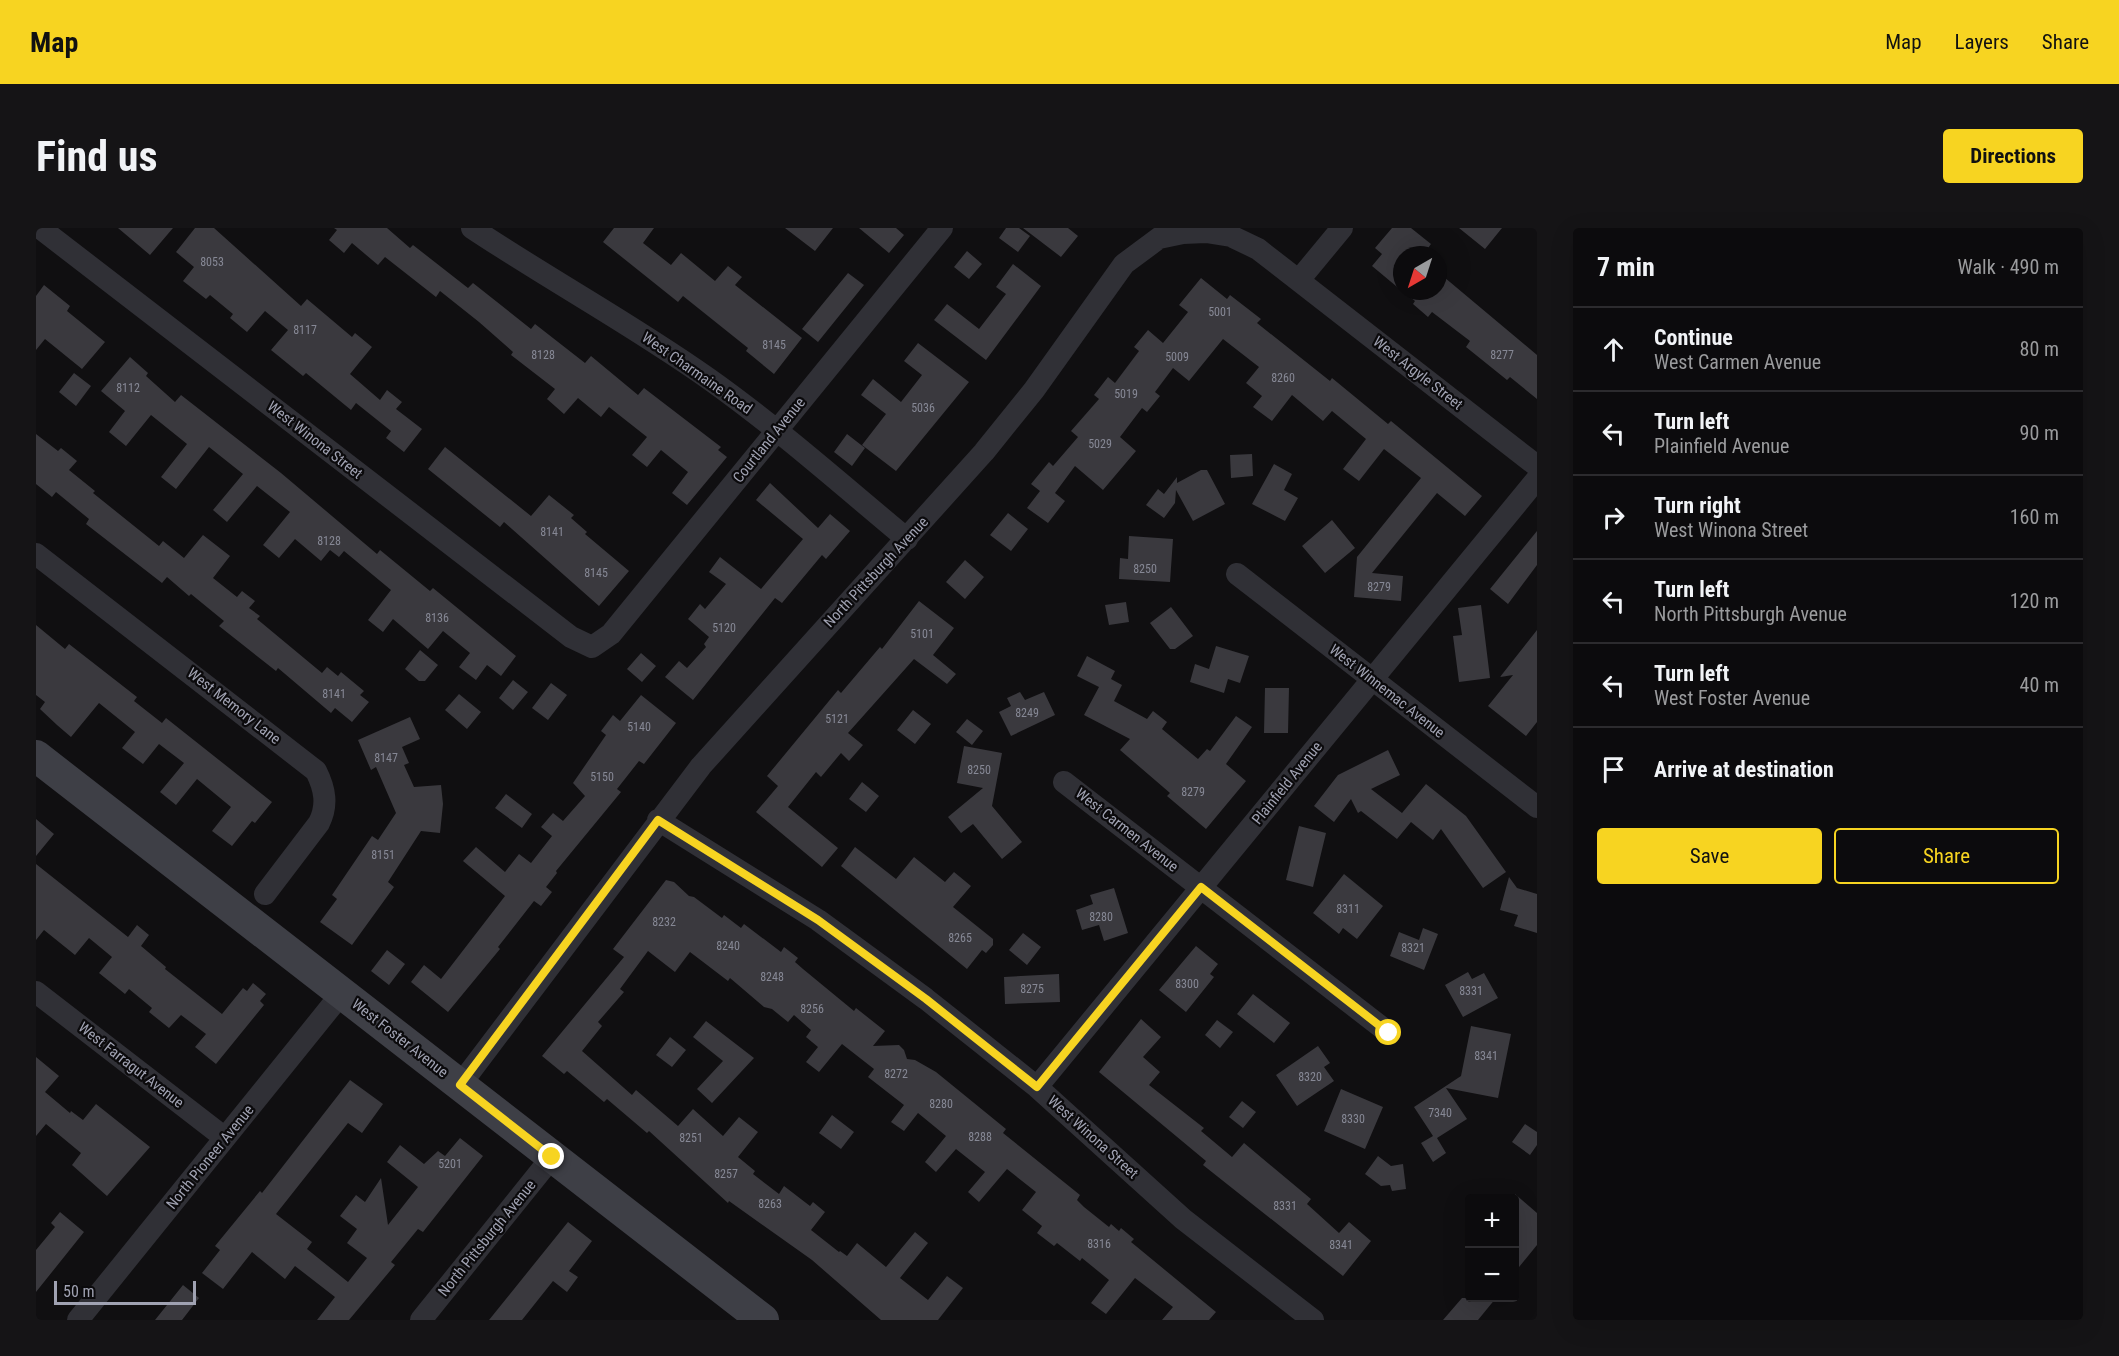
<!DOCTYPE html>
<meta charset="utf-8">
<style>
:root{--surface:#0c0b0d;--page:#151416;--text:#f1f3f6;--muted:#9a9b9d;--line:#2c2b2e;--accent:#f7d421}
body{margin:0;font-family:"Roboto Condensed",sans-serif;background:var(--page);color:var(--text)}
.controls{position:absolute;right:18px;bottom:18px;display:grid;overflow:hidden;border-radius:6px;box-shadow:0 6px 24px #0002}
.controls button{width:54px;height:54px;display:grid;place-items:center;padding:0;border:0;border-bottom:2px solid var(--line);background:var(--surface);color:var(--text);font:30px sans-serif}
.compass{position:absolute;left:1357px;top:18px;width:54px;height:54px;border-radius:50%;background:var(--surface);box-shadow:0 6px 24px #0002;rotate:219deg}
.scale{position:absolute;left:18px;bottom:15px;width:142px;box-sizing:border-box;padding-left:6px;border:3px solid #a0a2b2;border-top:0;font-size:16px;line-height:21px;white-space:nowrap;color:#a0a2b2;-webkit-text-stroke:4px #0b0a0c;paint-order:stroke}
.stop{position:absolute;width:18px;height:18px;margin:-14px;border:4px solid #f7d421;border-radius:50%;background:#fff}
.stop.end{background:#f7d421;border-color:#fff;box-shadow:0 2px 6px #0008}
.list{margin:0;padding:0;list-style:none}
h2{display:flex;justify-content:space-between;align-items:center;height:78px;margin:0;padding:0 24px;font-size:26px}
h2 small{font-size:20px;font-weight:400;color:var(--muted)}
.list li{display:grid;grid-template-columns:39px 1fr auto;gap:18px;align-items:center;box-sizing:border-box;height:84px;padding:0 24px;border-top:2px solid var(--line)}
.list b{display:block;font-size:22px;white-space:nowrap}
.list p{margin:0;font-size:20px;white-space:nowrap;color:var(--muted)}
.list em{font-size:20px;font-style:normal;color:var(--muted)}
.actions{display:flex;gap:12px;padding:18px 24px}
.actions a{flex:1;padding:14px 0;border:2px solid var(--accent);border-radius:6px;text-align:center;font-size:21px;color:var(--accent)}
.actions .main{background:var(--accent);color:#111}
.icon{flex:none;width:33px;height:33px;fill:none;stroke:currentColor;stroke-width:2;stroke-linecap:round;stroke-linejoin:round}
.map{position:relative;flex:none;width:1501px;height:1092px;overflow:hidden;border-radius:6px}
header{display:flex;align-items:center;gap:36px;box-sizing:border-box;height:84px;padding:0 30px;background:var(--accent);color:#111}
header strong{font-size:28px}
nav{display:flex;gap:33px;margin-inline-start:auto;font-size:21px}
.intro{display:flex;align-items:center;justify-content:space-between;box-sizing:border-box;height:144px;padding:0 36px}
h1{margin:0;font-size:42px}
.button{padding:15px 27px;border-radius:6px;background:var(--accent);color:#111;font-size:21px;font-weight:700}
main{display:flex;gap:36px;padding:0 36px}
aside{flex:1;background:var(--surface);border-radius:6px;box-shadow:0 6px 24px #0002}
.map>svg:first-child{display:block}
.building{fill:#3a393e}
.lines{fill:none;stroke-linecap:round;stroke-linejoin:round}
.street{stroke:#303036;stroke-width:22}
.secondary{stroke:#3e3f46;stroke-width:32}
.route{stroke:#f7d421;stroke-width:8}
.labels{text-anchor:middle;stroke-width:4.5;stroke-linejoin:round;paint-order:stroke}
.number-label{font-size:12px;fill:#868895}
.street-label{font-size:15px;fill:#a0a2b2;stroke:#0b0a0c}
</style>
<header>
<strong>Map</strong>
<nav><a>Map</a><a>Layers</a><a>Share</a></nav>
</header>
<div class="intro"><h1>Find us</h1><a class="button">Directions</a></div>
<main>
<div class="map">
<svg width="1501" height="1092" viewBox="0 0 1501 1092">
<rect width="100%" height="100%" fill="#100f11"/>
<path class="building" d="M82,0H137L114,27Z
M159,0H178L265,78L271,71L316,109L319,105L336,119L314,146L344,172L351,162L366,174L360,181L386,201L368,224L350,210L355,203L320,175L315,182L270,145L267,148L235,122L252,102L229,83L211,104L194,90L197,86L174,67L170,71L147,53L158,39L140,24Z
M298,0H351L374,20L377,17L432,60L437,55L495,101L499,96L549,135L555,128L602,167L608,160L685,219L682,222L691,229L651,277L636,265L652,244L625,222L611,239L596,227L611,209L573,179L565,189L542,170L528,186L511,171L519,161L475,127L477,124L443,94L404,63L400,69L349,29L342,37L316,15L308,25L293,12L301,2Z
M578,0H618L607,15L635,37L645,25L679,53L692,38L706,49L699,57L766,110L738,146L710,123L712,120L647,68L642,74L567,14Z
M749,0H797L779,23Z
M823,0H860L868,7L853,25Z
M970,0H983L994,8L982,24L963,10Z
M987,0H1032L1042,8L1025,29Z
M1356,0H1375L1395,16L1387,27H1366V63L1336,38L1346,26L1339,20Z
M1423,0H1466L1449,21Z
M931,23L946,36L933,51L918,39Z
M977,36L1005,58L950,132L898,92L911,76L943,101L970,66L960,59Z
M1402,44L1501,127V171L1474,149L1471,152L1430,119L1434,113L1396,84L1392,89L1377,76L1379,73L1366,63H1402Z
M812,45L828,57L782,114L766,101Z
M1165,50L1191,71L1194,67L1225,91L1221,95L1294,153L1296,150L1352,196L1355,193L1446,268L1429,288L1401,265L1336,345L1367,348L1365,373L1318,369L1321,329L1385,250L1348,221L1323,253L1307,241L1330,211L1296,183L1287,193L1256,167L1236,193L1217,179L1226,168L1210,155L1223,139L1187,111L1153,153L1137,140L1119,164L1124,168L1111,184L1106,180L1084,209L1100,223L1067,262L1039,238L1019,265L1029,273L1012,295L991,280L1004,263L995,256L1013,234L1017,238L1042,209L1035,203L1063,171L1058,167L1072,149L1079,155L1103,123L1098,119L1112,102L1127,115L1152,84L1143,77Z
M8,57L34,78L31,83L69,114L46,141L9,111L0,122V68Z
M882,115L933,154L860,243L826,217L850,186L825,167L837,151L865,174L886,147L868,133Z
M94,129L112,145L110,148L139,174L145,167L245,245L341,326L344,322L394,363L397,360L480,428L465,448L451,437L440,452L423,439L434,425L407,403L392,421L357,391L347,404L332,392L355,362L308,323L303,329L294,322L285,333L259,311L243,330L227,317L254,284L221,258L191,294L177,282L207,246L173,219L140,261L125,249L151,216L115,187L90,218L73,204L89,183L65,163Z
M38,145L55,158L40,178L23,164Z
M0,206L22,223L25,220L41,233L33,242L59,263L57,265L123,318L127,313L148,330L167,307L194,328L177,350L201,369L206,363L219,373L213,380L224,388L221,391L286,445L291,439L302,448L305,444L328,463L324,467L333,474L316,494L299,480L295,485L242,440L240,443L183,398L188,393L155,366L153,368L131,349L126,355L50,296L53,291L20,264L16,269L0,256Z
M811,206L829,220L816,238L798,224Z
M409,219L495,288L513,267L538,287L535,290L551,304L549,306L593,343L563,378L468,294L464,299L392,241Z
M1216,226L1217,248L1195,250L1194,227Z
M1238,236L1256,246L1248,262L1262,270L1249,293L1216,276Z
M1165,242H1171L1189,276L1157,293L1140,262L1139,275L1128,290L1110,277L1122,261L1128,266L1141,249V255Z
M734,255L782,300L794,286L814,303L790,331L786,327L746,375L739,370L657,472L629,449L643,433L651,440L670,419L668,416L673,409L652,391L664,376L669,381L690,356L673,344L684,329L725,361L767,311L720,272Z
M972,285L992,301L975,323L954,307Z
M1296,292L1319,320L1289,345L1266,318Z
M1501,303V337L1472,376L1454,361Z
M1093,308L1137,311L1134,354L1083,351L1084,330L1092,331Z
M929,332L948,349L929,371L910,354Z
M883,373L918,400L897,427L920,446L911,456L878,431L812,505L827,517L813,533L805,525L785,549L780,544L752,579L802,620L786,639L720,584L742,558L731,548L802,462L805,465L844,419L846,421Z
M1090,374L1093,394L1073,397L1069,377Z
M1445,377L1454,450L1423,454L1417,408L1426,407L1422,380Z
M1135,379L1157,408L1139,421H1134L1114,395Z
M0,397L29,421L33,416L101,469L98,473L126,495L130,490L236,574L219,595L216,593L196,618L176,603L195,579L161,551L140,577L124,564L148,535L123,516L107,536L86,520L99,504L63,475L35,509L21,497L4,481L9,474L0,467Z
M1501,402V494L1490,508L1452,478L1477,447L1464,449Z
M1180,418L1213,428L1204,455L1192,451L1188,465L1154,454L1159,436L1173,441Z
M384,422L402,437L389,453H383L369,441Z
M605,425L620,438L606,454L591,441Z
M1051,428L1079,443L1075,451L1086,457L1078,473L1111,491L1117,483L1131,494L1126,501L1162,531L1171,521L1174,523L1200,488L1216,499L1190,536L1210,553L1170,601L1131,568L1134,565L1084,522L1094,511L1048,487L1063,459L1041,448Z
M477,452L492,464L477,482L463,470Z
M515,455L531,467L512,492L496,480Z
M1229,460H1253L1252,505H1228Z
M984,464L989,472L1008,464L1019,487L975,508L963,484L975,478L971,470Z
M423,466L445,484L431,501L409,482Z
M605,467L640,495L608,536L603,533L581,561L585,564L520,643L521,645L510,659L516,664L505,678L498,673L462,719L464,721L412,784L375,754L388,737L405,751L469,668L427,633L440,619L469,644L483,626L495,635L516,608L505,599L517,585L527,593L549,568L537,555L570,507L565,503L577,487L584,493Z
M877,482L895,496L879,516L861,502Z
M374,489L384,511L366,519L373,535L368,537L378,559L405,557L407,576L404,605L385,603L352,654L358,659L316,717L284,694L301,671L296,667L336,608L342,612L360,585L340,539L335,542L322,512Z
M931,491L947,503L936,517L920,504Z
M928,518L966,525L956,578L986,614L966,631L937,596L925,605L912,589L947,560L921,555Z
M1352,522L1364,547L1335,561L1366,585L1390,556L1430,588L1470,644L1447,660L1405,601L1397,612L1375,594L1361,611L1325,583L1322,585L1315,571L1298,594L1278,578L1302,547Z
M826,554L843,568L830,584L813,571Z
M470,566L496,586L486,600L459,580Z
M0,591L18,606L0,628Z
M1263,598L1290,605L1277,659L1250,652Z
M819,619L860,651L878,629L909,654L918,644L935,658L917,679L957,711V717L950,725L946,722L931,741L805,638Z
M0,636L92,709L101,697L113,707L105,718L130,739L129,741L186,786L207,760L211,763L217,755L230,766L224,773L228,777L180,836L159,819L170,806L145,787L133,800L113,784L116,780L93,761L89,766L63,745L76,729L53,710L39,727L8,702L0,712Z
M1308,646L1347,678L1321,711L1307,700L1303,706L1277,685Z
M1473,649L1481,660L1501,666V705L1478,698L1482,687L1464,682Z
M630,652L638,654L653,668L658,669L686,690L688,687L705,700L708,696L745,724L748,719L762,730L759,734L767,741L818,783L820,780L849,803L837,818L863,817L868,822L871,831L879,832L900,844L970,901L967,905L1044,967L1041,972L1048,979L1073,999L1075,996L1083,1003L1085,1000L1098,1011L1095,1014L1180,1084L1173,1092H1126L1137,1079L1099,1050L1070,1086L1055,1075L1073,1052L1046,1030L1044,1033L1021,1015L1018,1018L1001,1005L1006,998L986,982L1000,964L971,941L943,974L932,964L949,944L920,921L900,944L889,934L910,908L882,885L868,903L855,894L868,877L832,849L838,841L806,816L783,844L770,834L782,819L770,809L775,802L758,787L752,794L736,781L728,779L694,750L692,753L654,724L639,744L612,723L584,761L588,764L562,794L566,798L546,823L596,867L600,862L642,898L657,881L687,908L703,889L722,904L702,929L719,943L717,946L743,966L748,958L774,978L777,974L789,984L775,1002L803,1024L804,1023L811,1028L821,1015L850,1039L879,1004L892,1015L864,1050L892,1072L911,1048L927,1060L902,1092H845L776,1032L693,973L692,975L613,903L611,905L571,871L568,874L531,843L528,846L506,828L588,729L577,721Z
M1078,660L1092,705L1068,713L1063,697L1046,702L1040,682L1057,676L1054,667Z
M1387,700L1402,706L1388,742L1354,728L1363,704L1383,712Z
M987,705L1005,719L991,737L973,722Z
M1160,718L1182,736L1174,746L1178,749L1150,784L1123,762Z
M351,722L369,736L353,757L335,743Z
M1432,744L1436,751L1448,745L1462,770L1427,789L1409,757Z
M1023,746L1024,774L969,776L968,749Z
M1217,766L1254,795L1238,815L1201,786Z
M1105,791L1125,809L1107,829L1124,844L1113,857L1168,900L1165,903L1196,929L1208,915L1275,971L1271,976L1303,1005L1313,994L1335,1013L1307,1048L1167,937L1170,933L1063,844Z
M1181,792L1197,804L1184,820L1169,807Z
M670,793L718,830L676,875L661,861L687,833L657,809Z
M1435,798L1475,806L1462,870L1410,860L1431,891L1401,910L1410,925L1397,934L1385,915L1397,908L1378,879L1425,848Z
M634,809L650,822L636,839L620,827Z
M1282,818L1294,835L1288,839L1298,853L1261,878L1240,847Z
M0,829L23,848L9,864L34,885L35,883L47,892L60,876L114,919L71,968L36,937L45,925L10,896L0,908Z
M314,852L347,876L326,905L312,895L240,986L276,1014L271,1021L312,1054L331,1030L311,1015L321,1001L304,988L320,967L329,974L345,950L352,997L382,959L351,934L364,917L388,936L402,923L409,928L424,910L447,928L387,1004L382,1001L355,1034L359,1037L313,1092H281L299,1069L259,1038L249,1051L216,1024L187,1061L166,1045L184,1022L179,1018L224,963L226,965Z
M1305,861L1347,879L1329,921L1288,903Z
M1206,873L1220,884L1207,900L1193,889Z
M796,887L818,904L805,921L783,905Z
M1489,896L1501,904V917L1494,927L1476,914Z
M1342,928L1355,938L1367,936L1370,961L1356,963L1354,957L1345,958L1329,946Z
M1479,966L1501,985V1017L1479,1044Z
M24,984L48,1004L0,1064V1022L19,999L15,995Z
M532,994L556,1013L533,1043L542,1049L531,1064L517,1053L486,1092H453Z
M147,1057L163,1070L146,1092H119Z
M1426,1070H1460L1442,1092H1407Z"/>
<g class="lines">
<path class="street" d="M4,0L535,409L556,419L575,406L906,0
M436,0C514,52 597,97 673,151C742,200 806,257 871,311
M1263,52L1306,0
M0,326L280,543C289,561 292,577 283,595L229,666
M1201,346L1501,579
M1028,554L1353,805
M622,592L782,692L890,771L1001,859L1147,991L1277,1092
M0,764L189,910
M424,857L665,538L948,224L998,162L1088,36L1123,10L1147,5L1170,4L1195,8L1222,21L1501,238
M1001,859L1501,251
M42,1092L306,765
M385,1092L516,929"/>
<path class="secondary" d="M0,528L727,1092"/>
</g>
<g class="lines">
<path class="route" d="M516,929L424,857L622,592L782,692L890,771L1001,859L1165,659L1353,805"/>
</g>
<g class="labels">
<g class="number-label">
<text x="176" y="38">8053</text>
<text x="1184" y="88">5001</text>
<text x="269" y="106">8117</text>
<text x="738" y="121">8145</text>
<text x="507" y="131">8128</text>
<text x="1466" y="131">8277</text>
<text x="1141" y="133">5009</text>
<text x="1247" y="154">8260</text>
<text x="92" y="164">8112</text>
<text x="1090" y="170">5019</text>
<text x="887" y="184">5036</text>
<text x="1064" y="220">5029</text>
<text x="516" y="308">8141</text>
<text x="293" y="317">8128</text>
<text x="1109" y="345">8250</text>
<text x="560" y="349">8145</text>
<text x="1343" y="363">8279</text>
<text x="401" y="394">8136</text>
<text x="688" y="404">5120</text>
<text x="886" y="410">5101</text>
<text x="298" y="470">8141</text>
<text x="991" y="489">8249</text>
<text x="801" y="495">5121</text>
<text x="603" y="503">5140</text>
<text x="350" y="534">8147</text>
<text x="943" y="546">8250</text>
<text x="566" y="553">5150</text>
<text x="1157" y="568">8279</text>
<text x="347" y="631">8151</text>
<text x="1312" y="685">8311</text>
<text x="1065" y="693">8280</text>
<text x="628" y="698">8232</text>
<text x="924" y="714">8265</text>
<text x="692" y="722">8240</text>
<text x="1377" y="724">8321</text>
<text x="736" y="753">8248</text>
<text x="1151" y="760">8300</text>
<text x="996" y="765">8275</text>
<text x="1435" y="767">8331</text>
<text x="776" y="785">8256</text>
<text x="1450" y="832">8341</text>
<text x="860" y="850">8272</text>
<text x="1274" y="853">8320</text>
<text x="905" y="880">8280</text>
<text x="1404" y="889">7340</text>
<text x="1317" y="895">8330</text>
<text x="944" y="913">8288</text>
<text x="655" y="914">8251</text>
<text x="414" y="940">5201</text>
<text x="690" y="950">8257</text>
<text x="734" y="980">8263</text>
<text x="1249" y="982">8331</text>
<text x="1063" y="1020">8316</text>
<text x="1305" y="1021">8341</text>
</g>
<g class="street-label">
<text transform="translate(661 145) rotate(35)" y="5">West Charmaine Road</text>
<text transform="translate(1382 145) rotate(38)" y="5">West Argyle Street</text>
<text transform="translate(279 212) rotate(38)" y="5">West Winona Street</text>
<text transform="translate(733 212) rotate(-51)" y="5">Courtland Avenue</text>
<text transform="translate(840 344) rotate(-47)" y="5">North Pittsburgh Avenue</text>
<text transform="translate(1351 463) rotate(38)" y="5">West Winnemac Avenue</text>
<text transform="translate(198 478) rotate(38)" y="5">West Memory Lane</text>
<text transform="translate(1251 555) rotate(-51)" y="5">Plainfield Avenue</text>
<text transform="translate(1091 602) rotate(38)" y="5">West Carmen Avenue</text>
<text transform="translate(364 810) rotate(38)" y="5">West Foster Avenue</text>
<text transform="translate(95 837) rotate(38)" y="5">West Farragut Avenue</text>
<text transform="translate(1057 909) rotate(42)" y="5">West Winona Street</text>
<text transform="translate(174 929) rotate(-51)" y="5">North Pioneer Avenue</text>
<text transform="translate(451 1010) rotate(-51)" y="5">North Pittsburgh Avenue</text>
</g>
</g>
</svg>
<div class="controls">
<button>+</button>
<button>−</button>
</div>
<svg class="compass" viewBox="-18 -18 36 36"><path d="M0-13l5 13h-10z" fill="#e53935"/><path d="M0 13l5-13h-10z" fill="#9a9b9d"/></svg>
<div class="scale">50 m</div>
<div class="stop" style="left:1353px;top:805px"></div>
<div class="stop end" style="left:516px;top:929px"></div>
</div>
<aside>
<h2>7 min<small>Walk · 490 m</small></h2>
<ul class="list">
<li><svg class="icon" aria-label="ahead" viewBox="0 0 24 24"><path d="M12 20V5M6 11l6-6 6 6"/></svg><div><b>Continue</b><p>West Carmen Avenue</p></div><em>80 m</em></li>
<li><svg class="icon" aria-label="left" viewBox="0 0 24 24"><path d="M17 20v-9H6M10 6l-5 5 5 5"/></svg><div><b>Turn left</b><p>Plainfield Avenue</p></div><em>90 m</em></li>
<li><svg class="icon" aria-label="right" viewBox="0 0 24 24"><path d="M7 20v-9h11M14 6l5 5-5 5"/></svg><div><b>Turn right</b><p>West Winona Street</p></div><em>160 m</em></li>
<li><svg class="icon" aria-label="left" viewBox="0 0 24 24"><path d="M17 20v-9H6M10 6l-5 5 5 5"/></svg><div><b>Turn left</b><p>North Pittsburgh Avenue</p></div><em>120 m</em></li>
<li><svg class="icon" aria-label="left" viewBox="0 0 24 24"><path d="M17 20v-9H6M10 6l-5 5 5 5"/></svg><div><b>Turn left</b><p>West Foster Avenue</p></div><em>40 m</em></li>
<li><svg class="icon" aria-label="arrive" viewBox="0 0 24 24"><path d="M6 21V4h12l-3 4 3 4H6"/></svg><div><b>Arrive at destination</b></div></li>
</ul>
<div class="actions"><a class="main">Save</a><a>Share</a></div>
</aside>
</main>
